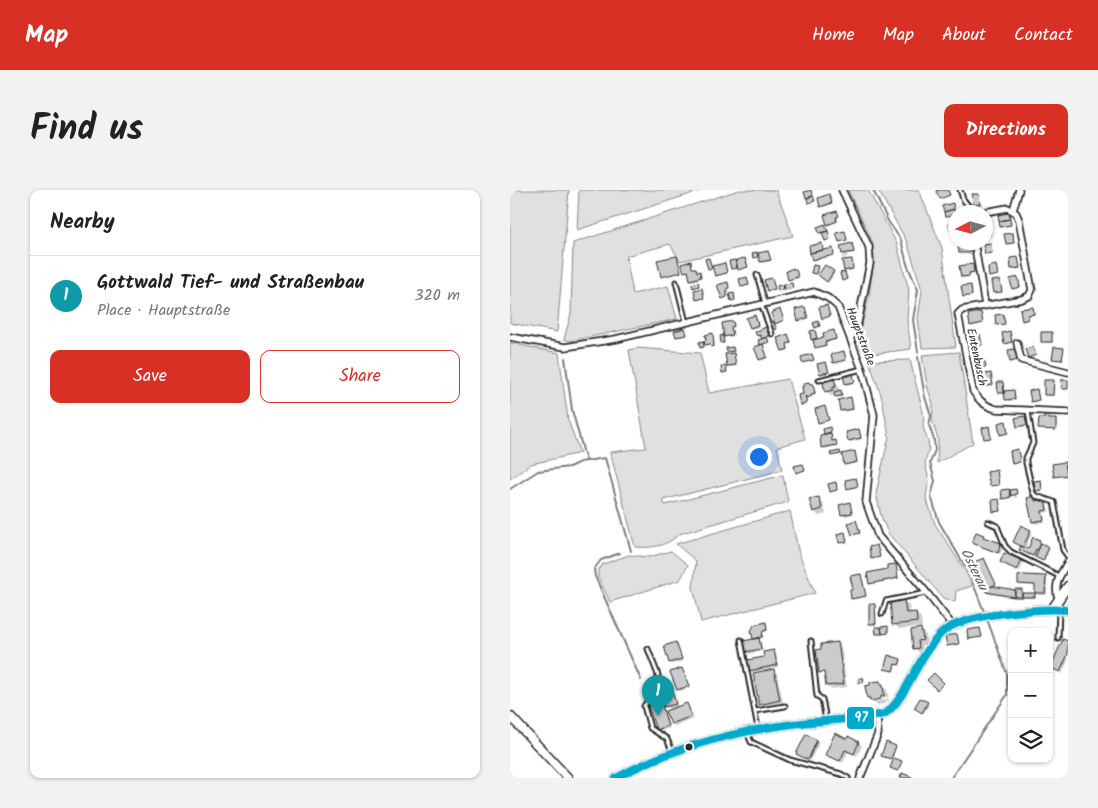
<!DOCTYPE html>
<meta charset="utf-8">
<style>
:root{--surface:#fff;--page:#f2f2f2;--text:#222;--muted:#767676;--line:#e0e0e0;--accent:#d93025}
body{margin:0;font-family:Kalam,sans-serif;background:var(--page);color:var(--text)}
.controls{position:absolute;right:15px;bottom:15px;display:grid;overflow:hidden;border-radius:10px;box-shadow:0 1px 4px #0004}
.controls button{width:45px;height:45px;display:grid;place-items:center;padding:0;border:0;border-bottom:1px solid var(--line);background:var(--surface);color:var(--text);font:25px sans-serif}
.compass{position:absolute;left:438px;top:15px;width:45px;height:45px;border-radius:50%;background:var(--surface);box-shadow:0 1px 4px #0004;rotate:264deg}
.you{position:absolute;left:248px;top:266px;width:18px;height:18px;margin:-12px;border:4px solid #fff;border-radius:50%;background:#1a73e8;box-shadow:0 0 0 8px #1a73e833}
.badge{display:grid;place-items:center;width:32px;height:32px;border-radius:50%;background:var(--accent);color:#fff;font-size:16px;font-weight:700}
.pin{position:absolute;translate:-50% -41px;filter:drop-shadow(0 1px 2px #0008)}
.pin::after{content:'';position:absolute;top:26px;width:18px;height:15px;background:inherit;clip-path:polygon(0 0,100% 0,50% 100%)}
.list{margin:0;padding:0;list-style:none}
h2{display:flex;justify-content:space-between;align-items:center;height:65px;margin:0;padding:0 20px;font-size:21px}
h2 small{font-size:16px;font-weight:400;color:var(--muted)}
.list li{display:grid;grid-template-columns:32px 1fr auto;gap:15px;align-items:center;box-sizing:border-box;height:80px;padding:0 20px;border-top:1px solid var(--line)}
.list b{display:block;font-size:19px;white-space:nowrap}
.list p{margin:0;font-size:16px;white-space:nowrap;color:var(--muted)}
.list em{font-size:16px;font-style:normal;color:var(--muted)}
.actions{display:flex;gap:10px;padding:15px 20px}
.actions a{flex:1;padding:11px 0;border:1px solid var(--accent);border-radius:10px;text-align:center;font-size:18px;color:var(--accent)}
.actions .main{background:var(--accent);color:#fff}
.icon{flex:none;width:28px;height:28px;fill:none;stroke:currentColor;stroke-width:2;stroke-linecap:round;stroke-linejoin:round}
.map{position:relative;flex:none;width:558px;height:588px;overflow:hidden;border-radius:10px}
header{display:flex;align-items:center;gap:30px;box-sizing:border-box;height:70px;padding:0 25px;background:var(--accent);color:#fff}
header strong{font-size:24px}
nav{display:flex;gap:28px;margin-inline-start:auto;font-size:18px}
.intro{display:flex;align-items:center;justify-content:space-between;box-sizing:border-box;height:120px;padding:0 30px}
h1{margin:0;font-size:35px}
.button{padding:12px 22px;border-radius:10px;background:var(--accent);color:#fff;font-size:18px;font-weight:700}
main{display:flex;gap:30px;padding:0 30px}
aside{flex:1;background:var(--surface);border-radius:10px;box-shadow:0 1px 4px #0004}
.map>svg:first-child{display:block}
.green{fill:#e0e0e0;stroke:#868686}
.shadow{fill:#0003}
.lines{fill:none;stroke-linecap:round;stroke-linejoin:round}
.stream{stroke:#7e7e7e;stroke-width:2}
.building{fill:#cbcbcb;stroke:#2b2b2b}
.service-casing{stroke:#2b2b2b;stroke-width:7}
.minor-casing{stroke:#2b2b2b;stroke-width:9}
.tertiary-casing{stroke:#2b2b2b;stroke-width:11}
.service{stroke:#fff;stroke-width:3}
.minor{stroke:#fff;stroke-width:5.5}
.tertiary{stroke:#fff;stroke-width:8}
.bus-1-casing{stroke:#fff;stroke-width:11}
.bus-1{stroke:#00a9ce;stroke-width:8}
.bus-dot{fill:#2b2b2b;stroke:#fff;stroke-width:2}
.labels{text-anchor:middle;stroke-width:5;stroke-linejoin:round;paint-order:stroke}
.street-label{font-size:12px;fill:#2b2b2b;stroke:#fff}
.water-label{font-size:14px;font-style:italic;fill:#5c5c5c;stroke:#fff}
.line-badge{stroke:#fff;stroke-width:2}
.badge-label{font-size:14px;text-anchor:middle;font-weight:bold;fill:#fff}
</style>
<header>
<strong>Map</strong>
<nav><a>Home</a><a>Map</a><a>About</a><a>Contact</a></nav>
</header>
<div class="intro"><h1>Find us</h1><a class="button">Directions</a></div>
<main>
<aside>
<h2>Nearby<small></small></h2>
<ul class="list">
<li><span class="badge" style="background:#0f9aa8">1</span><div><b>Gottwald Tief- und Straßenbau</b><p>Place · Hauptstraße</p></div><em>320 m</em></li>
</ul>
<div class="actions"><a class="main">Save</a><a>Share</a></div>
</aside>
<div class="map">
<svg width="558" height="588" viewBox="0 0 558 588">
<rect width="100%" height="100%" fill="#fff"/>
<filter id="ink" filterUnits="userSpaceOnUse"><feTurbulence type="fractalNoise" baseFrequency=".02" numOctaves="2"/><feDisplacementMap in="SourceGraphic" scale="10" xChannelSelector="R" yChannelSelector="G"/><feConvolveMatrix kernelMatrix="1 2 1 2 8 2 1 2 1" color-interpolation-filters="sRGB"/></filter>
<g filter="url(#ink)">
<path class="green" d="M0,0H59L47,142L0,133Z
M69,0H193L67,40Z
M229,0H266L283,46L170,71L160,54L116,66L123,104L158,96L167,129L60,151L54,149L61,124L63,53Z
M338,0H358L387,54L399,100L397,130L401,159L355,165L349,155L350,141L359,106L364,68L362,51Z
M368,0H409L432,58L446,157L412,158L408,128L412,100L397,52Z
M0,153L49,163L58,230L70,263L21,274L0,289Z
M128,158L190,163L199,203L278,189L295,249L267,257L272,280L153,310L155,315L273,285L278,312L169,344C156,357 142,358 125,357L100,262L136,258L119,160Z
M449,162L463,253L427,273L428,249L422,231L423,214L417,196L412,165Z
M400,170L414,226L413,237L418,251L419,259L415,273L419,290L416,307L425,334L456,382L462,396L446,401L445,412L433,408L378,343L371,326L366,303L379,246L371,205L359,171Z
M280,321L289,364L305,403L191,432L183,397L186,371L166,354Z
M161,361L178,375L170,390L100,412L88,387V380L93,374L119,365L139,367Z"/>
<path class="shadow" d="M319,5L323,14L313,17L312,16Z
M469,5L471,15L465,16L464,14Z
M328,23V32L319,35L318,34Z
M476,34L479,35L481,46L476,47Z
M342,55L345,63L337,64V67L332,68V66L335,65L333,64Z
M258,62L261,71L252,73L250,66L244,68L247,65Z
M508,68L510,79L504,80L502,79Z
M180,73L183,80H187L192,88L183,91L180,82H175Z
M462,75L465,83L460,84V87L453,88L450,77Z
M315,76L325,83L319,92L311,86Z
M286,80L289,88L280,90L279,89Z
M461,96L463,106L455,107L454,106Z
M522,118L525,125L518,126L519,130L514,131L513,130Z
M470,124L473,134L462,136L461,135Z
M246,128L249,137L242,139L238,129Z
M223,132L225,137L222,138L223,146L217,147L215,146Z
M255,139L258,147H256L258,152L251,155L254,157L258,168L252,171L246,158L252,156L251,155L253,150L251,145L248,146L247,143Z
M305,142L307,150L316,148L324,142L327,150L316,153L317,156L308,158L304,149H303Z
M542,143L543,153L532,152Z
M203,145L205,157H203L202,155H196Z
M279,147L282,153L277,155L279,160L274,162L273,161Z
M553,160V171L545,170L544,169Z
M334,163L336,171L326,174L325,173Z
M224,164L227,176L219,177L218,176Z
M323,189L328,194L331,206H321L316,201Z
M543,191L544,206H537L536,205Z
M298,193L300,201L302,200L301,195L304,196L306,204L299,208L295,204L297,215L292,216L289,206L295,205L293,197L297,196L296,194Z
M493,193L494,202L504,201L506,210L498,211L496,204L489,203Z
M341,208L344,220L333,222L331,221Z
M538,226L540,230L547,232L546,241L529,238Z
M320,239L321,242L319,243L321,246L323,252H326L327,256L314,259L311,246L317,245L315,243Z
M349,240L352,249L340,252L339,250Z
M345,264L348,273L337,275L336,274Z
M555,273L558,286L546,287L545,286Z
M346,289L349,297L339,299L338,298Z
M499,300H506L507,308H505L504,305H501V308L495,310L493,308Z
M308,308L313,313L316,324L309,326L304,321Z
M524,308L526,312L534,311L537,313L539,322L533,323L535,332L525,334L523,332Z
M340,315L343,324L334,326L330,316Z
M520,341L522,343L515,359L518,361L524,349L530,351L540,359L534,371L526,366L525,368L513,362L511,360L512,357L504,352Z
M473,346L475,349L493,357L490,364L463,353Z
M473,369L488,398L504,401L506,403L512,400L513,404H524L526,408H508L506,406V408L479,404L466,373Z
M491,372H511L513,374L510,381Z
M385,375L389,389L361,394L360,393Z
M351,385L356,407L344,409L343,408L344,400Z
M535,387L537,390V405H528L526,402V396L511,395L509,393Z
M394,411L399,416L400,424L406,423L411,428L412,437L389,439L384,434Z
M255,433L258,441L253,442V448L248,449L251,451L253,461L239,464L236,461Z
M377,437L379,444H367Z
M411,440L416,445L417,455H412L413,463H410L404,458Z
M539,451L543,455L539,459Z
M166,453L173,471L163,474L160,472Z
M328,453L331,456L337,497L320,499L317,496L316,485L311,482Z
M558,453V471L552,484L542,478Z
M264,461L266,463L268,477L243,482L240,480Z
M391,470L392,471L390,476L386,474L384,482L375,478Z
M172,479L180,498L170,501L168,499Z
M264,481L267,484L273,513L254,517L251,514Z
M369,492L377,500L379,511H375L376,514L367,515L362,512L378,509L377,507L360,510L358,508Z
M161,502L168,517L177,514L184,529L164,536L162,534L160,520L156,516Z
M410,509L419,515L414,523L407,519Z
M150,514L160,538L149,541L147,539Z
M296,546L309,553L300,571L288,564Z
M337,550L349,553L352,556L347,566L338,562L333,573L317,564Z
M385,557L386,558L382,570L374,567Z"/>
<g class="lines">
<path class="stream" d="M363,0L378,31L391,50L397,74L408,100L403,130L408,162
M408,167L415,207L421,226L419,235L424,250L425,260L420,273L425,291L421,306L429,332L459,383L475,424
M55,168L62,220L76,271
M0,299L28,281L59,277L70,272L95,268L121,361
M110,363L91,370L84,379L85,386L131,490
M441,588L497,505V484L477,429"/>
</g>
<path class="building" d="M301,0L303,6L296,8L294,2Z
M429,0H438L440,5L430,9L426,1Z
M319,4L322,13L310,17L308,8Z
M462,4H469L470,14L463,15Z
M303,6L305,11L298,13L297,8Z
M443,13L444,19L434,22L432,16Z
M444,19L446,25L435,27L434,22Z
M327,21L329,26L326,27L327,31L317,35L314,25Z
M499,23L500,29L489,31L488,25Z
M500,29L501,35L490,37L489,31Z
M446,33V42H441L439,34Z
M476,33H478L480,45H476Z
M315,34L318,41L309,43L307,37Z
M318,41L320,49L315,51L312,43Z
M335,41L337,50L329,52L326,43Z
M503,43L504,53L496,54L494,44Z
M312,53L313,60L300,63L299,56Z
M342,53L344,62L332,64L330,56Z
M481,53L482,63L475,64L473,54Z
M459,54L460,63H449L448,55Z
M323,58L324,65L302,70L300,63Z
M258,61L261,70L250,72L248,63Z
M247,62L248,67L243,68L242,63Z
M167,66L171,82L151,87L147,70Z
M508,67L510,78L501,79L500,68Z
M199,68L202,78L198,79L195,69Z
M235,68L238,77L228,80L226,70Z
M342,69L343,79L334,81L332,70Z
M225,70L227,78L221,79L219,71Z
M181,71L182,78H186L187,82L190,81L191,87L180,90L178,81L174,82L171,74Z
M215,73L217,83L205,86L202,76Z
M463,74L464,82L459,83L460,86L451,87L449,76Z
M303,75L308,76L306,84L301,83Z
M315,75L324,81L317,92L308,85Z
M486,75L488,85L479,87L478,77Z
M283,78V79H286L288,87L278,90L276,81Z
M335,82L337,89L332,91L330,83Z
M237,87L239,95L231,97L229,89Z
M508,87L510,97L502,99L500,89Z
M262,88L265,99L257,101L254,90Z
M490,90L492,102L483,103L481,91Z
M188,92L189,96L183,98L182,94Z
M218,92L219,98L217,99V107L212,109L207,95Z
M282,93L283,98L275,100L274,94Z
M273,94L274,99L268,101L267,96Z
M461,95L462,105L453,107L451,96Z
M192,98L194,108L186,110L184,100Z
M224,103L225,110L221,111L219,104Z
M317,115L320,126L312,129L309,117Z
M295,117L298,128L288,131L285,119Z
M523,117L524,124L518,125V129L512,131L510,119Z
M270,119L274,130L265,134L261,123Z
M471,122L473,133L460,136L458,124Z
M493,124L495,134L486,135L485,125Z
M245,125L248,135L240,138L236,128Z
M223,131L224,136L221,137L223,145L214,147L212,133Z
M263,131L267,139L263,140L260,132Z
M308,131L310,136L305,138L303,133Z
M256,137L259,146L252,149L250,145L247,146L245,142Z
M175,138L177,145L166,147L164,141Z
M305,140L307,148L301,150L300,141Z
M324,140L326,149L315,152L316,155L305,158L303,150L314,147L313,143Z
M500,141L502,152L494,154L492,143Z
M531,142H542V152H531Z
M203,143L204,156L201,157L200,154L195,155L194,151L196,150L195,145Z
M278,144L281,152L277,154L278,159L272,161L267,148Z
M470,144L472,155L464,157L462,146Z
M213,145L214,153H211L210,146Z
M257,147L259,152L250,155L248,150Z
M193,151L194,157L190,158L189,152Z
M253,154L257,167L249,170L244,157Z
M223,157L224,161L217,162L216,158Z
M523,157L526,165L518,168L515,159Z
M544,157L554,158L552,170L542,169Z
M506,159L508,170L500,172L498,160Z
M334,161L336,170L323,173L321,164Z
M224,163L226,175L217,176L215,164Z
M302,164L304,170L292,173L291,167Z
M474,169L476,177L469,178L467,170Z
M316,172L319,182L310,184L307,174Z
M216,176L217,182L212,183L211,177Z
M481,183L483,195L472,197L469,185Z
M343,184L345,192L335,194L333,186Z
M324,188L326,197H323V200L315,202L313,193L315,192L314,190Z
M534,190H544L543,205H534Z
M551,190H558V199H552Z
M299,192L300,194H303L305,203L302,204V206L297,208L295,206L297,213L290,215L288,205L293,204L292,196H295L294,193Z
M487,192H493L494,203H488Z
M527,199L529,210L521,212L519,201Z
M331,200L332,206L325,207L324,202Z
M504,200L505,209L495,210L494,201Z
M341,207L343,219L330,221L328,210Z
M315,216L319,230L308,233L305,219Z
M535,224L539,225V229H546V240L528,239L529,228H535Z
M515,226L517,235L507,237L505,228Z
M496,231L498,243L490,245L488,233Z
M479,236L481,248L474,249L472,238Z
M320,237L321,242L314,244L313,239Z
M349,239L351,248L338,251L336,242Z
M321,243L322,251L326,250L327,255L311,258L310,245Z
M508,259L510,272L502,274L500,261Z
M330,261L331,264L321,266L320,263Z
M345,261L347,272L334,275L332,264Z
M555,272L557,285L544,287L542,274Z
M293,274L295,280L286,283L284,276Z
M487,280L489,295L480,296L477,282Z
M346,288L348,296L337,299L335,290Z
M531,290L532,300L525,301L524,291Z
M326,292L327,300L320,302L318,294Z
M499,299L501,307L492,309L491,300Z
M506,299L507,304L501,306L500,300Z
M524,306L525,311L535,309L537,320L532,321L534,330L522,332L517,308Z
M309,307L312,319L303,322L299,309Z
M489,309L491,321L483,322L482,310Z
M340,312L342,323L331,325L329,315Z
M346,330L350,343L342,345L338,333Z
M511,335L521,340L513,357L503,352Z
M335,342L337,352L329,353L327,344Z
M466,342L474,345L473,347L491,353L488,363L462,353Z
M523,347L530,350L529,352L531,353L528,360L526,359L523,366L509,360L511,356L518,359Z
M531,353L539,357L533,371L525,367Z
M367,355L370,367L361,369L359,357Z
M494,363L512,370L507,380L490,372Z
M474,368L486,394L476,399L464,372Z
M386,374L388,388L359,394L357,383L377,379V375Z
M351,384L356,406L341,409L340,400L343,399L340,386Z
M514,385L536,386L535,403H525V395L508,394V386Z
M483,396L505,400L504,407L476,402V399Z
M505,399H512V407H505Z
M512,403H525V407H512Z
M394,410L396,423L406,422L407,432L382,435L380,411Z
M359,414H365L366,434H359Z
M256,432L257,440L253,441L252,447L243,449L241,441L244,435Z
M378,436V443L372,444L371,437Z
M365,437H371L372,444H366Z
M411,438L413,450L408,451L409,458L403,459L401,440Z
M470,438L472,447L458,449L457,440Z
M447,444L449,454L437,456L435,446Z
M249,448L251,459L235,462L233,451Z
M553,449L558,451V464L550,482L540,478Z
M166,452L172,469L159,473L154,456Z
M328,452L334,494L316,496L314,482L309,483L306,460L311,459V454Z
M264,460L267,475L239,481L237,470L254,467L253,462Z
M378,465L391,469L389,475L385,474L383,481L374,479Z
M172,478L179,496L167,500L160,482Z
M264,479L270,510L249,515L243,483Z
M424,483L434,493L427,500L417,490Z
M353,487L354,492L349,493L348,489Z
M370,491V494H373L374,506H371V509L360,511V508H357L355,496L360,495V492Z
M162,500L166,514L154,517L150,504Z
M410,508L418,512L412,523L404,518Z
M151,512L158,536L146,540L138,516Z
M177,513L182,526L161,534L155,521Z
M325,543L337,549L338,546L349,552L344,564L335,560L330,571L315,565Z
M296,544L307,550L298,570L286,564Z
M376,552L386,556L381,569L371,566Z
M384,568L392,571L388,581L380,578Z
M392,583L402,587V588H390Z"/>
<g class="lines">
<defs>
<path id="service" d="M450,0L453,9L463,22
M247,85L255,113
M166,92L176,132
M251,114L262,144
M309,190L352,179
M518,221L523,253L516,268V273L523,303L526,306L544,312L553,360L558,367
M478,332L487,336L495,356L501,362L549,386
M372,424L376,411L416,403
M548,448L549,420
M231,450L248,538
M301,451L307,506L312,509L316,530
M138,459L148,485L146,506L137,512L134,516L140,538L157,549L162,561
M245,521L275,516
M237,542L241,552L280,570L331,584L338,588"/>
<path id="minor" d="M332,0L359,57L360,73L348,132L341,147
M503,20L509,0
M475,22L498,18L506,23L509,30L522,100L519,106L512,109L452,120L448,124L463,201C469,211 475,216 486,219L558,222
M464,52L475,115
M0,147L55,157L106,149L304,102L318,108L328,117L352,179L364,225L356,312L368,346L417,403L442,435
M507,153L511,170L558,182
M549,411C543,395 549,386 558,372
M350,588L368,544L367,526"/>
<path id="tertiary" d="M542,419L558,396
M0,526L58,588
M106,588C161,558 220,542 283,534C313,530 344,530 374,524C389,515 398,493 407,478C414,465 423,450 434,441C454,424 531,418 558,420"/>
</defs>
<use href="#service" class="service-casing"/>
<use href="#minor" class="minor-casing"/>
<use href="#tertiary" class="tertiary-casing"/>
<use href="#service" class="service"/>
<use href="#minor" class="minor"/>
<use href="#tertiary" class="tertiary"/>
<defs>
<path id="bus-1" d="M106,588C161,558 220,542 283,534C313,530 344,530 374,524C389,515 398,493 407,478C414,465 423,450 434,441C454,424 531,418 558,420"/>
</defs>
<use href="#bus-1" class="bus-1-casing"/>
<use href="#bus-1" class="bus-1"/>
</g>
</g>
<circle class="bus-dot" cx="179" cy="557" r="4.5"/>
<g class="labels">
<g class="street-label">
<text transform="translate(351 146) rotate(69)" y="4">Hauptstraße</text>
<text transform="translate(467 167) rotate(78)" y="4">Entenbusch</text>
</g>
<g class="water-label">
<text transform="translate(465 379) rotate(64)" y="5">Osterau</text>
</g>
</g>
<rect class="line-badge" x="336" y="516" width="29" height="24" rx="5" fill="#00a9ce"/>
<g class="badge-label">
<text x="351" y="532">97</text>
</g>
</svg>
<div class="controls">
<button>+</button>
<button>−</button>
<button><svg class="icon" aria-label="layers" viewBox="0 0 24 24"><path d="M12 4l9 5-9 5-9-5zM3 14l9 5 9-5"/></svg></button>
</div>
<svg class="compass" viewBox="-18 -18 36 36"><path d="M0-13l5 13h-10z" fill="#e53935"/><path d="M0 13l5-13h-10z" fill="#767676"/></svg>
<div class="you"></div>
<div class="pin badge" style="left:148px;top:526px;background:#0f9aa8">1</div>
</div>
</main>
